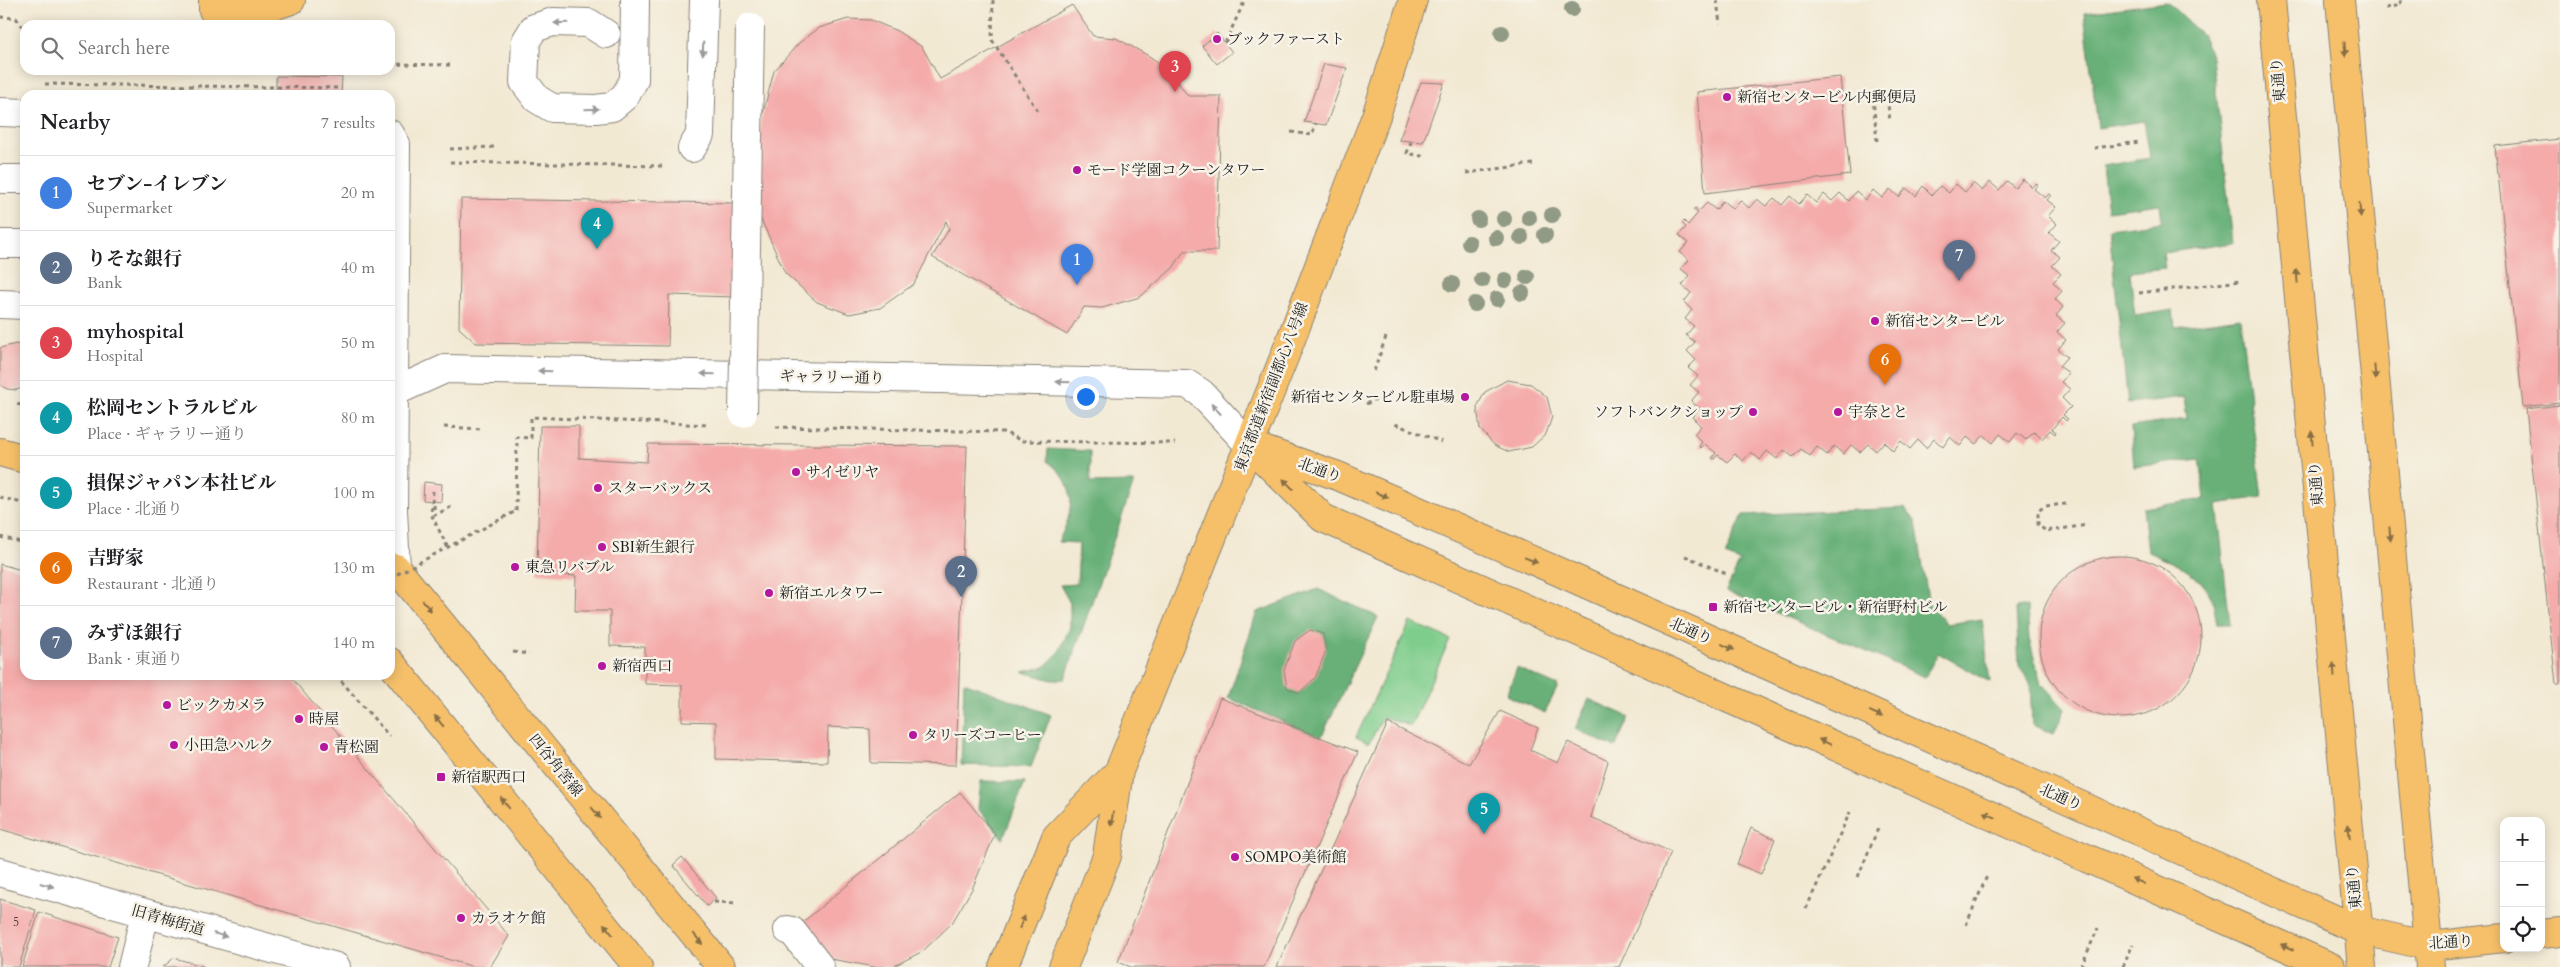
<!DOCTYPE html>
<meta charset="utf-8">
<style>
:root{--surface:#fff;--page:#f6f6f6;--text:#202124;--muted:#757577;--line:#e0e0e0;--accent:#b5179e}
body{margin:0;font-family:Cardo,"Noto Serif JP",serif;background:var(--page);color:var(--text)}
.controls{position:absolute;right:15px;bottom:15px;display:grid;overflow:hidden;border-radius:10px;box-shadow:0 2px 12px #0003}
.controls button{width:45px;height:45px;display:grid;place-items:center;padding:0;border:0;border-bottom:1px solid var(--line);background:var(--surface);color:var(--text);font:25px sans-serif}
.you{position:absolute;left:1085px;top:396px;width:18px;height:18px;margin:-12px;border:4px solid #fff;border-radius:50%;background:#1a73e8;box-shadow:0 0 0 8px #1a73e833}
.badge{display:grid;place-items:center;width:32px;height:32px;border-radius:50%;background:var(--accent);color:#fff;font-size:16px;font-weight:700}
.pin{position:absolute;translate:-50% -41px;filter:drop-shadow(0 1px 2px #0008)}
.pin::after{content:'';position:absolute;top:26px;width:18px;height:15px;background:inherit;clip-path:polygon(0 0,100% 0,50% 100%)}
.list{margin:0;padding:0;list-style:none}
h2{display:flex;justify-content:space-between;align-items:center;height:65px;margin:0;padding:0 20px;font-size:21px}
h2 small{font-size:16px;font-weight:400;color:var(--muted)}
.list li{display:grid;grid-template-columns:32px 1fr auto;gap:15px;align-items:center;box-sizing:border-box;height:75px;padding:0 20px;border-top:1px solid var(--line)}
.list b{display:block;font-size:19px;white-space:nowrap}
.list p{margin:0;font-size:16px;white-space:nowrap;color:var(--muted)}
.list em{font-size:16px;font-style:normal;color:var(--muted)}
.icon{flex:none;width:28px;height:28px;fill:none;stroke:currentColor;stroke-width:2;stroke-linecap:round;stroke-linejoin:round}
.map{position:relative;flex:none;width:2560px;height:967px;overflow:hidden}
.search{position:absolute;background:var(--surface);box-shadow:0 2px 12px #0003;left:20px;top:20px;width:375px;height:55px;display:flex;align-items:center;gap:12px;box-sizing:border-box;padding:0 18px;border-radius:15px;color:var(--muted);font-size:19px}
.panel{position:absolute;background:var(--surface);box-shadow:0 2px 12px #0003;left:20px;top:90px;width:375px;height:590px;border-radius:15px}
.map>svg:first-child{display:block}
.green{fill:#7fcd8c;stroke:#4e7454}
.forest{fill:#67b078;stroke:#42664a}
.building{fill:#f4abaa}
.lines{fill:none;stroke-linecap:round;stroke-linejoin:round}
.minor-casing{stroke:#878278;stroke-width:30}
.major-casing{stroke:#878278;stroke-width:30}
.path{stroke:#878278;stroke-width:3;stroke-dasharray:4 4;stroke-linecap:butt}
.minor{stroke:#fff;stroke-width:28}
.major{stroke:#f6c06b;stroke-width:28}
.minor-bridge-casing{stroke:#878278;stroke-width:30;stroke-linecap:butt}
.path-bridge{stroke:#878278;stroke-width:3;stroke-dasharray:4 4;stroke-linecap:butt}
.minor-bridge{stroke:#fff;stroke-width:28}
.tree{fill:#909a84}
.oneway{fill:#999}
.oneway2{fill:#896e44}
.poi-dot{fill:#b5179e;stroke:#f7f3e8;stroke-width:2}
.labels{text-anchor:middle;stroke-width:5;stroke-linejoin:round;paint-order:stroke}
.number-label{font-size:12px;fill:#524040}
.poi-label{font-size:15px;fill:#1c1c1c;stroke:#f7f3e8;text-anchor:start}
.street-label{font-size:15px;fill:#1c1c1c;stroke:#f7f3e8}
</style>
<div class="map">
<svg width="2560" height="967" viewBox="0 0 2560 967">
<rect width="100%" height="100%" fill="#f7f3e8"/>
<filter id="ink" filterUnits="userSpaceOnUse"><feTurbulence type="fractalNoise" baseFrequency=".02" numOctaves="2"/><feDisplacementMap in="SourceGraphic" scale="10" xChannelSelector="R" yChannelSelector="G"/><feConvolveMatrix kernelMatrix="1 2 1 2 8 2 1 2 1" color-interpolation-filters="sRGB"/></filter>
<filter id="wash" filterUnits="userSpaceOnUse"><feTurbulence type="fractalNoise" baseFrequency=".0096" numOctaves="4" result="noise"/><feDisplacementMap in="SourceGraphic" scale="20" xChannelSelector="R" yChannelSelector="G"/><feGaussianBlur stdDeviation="1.12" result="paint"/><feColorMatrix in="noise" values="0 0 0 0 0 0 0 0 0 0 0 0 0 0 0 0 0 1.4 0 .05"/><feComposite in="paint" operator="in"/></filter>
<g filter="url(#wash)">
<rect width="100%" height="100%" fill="#f2e9d3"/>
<path class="green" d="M1410,622L1450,639L1411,726L1383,717L1369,743L1356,737Z"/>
<path class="forest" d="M2167,2L2202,35L2212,57L2233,243L2163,253L2165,268L2130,272L2135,316L2173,310L2175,327L2240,318L2262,497L2217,504L2230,624H2217C2215,615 2214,601 2209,593C2196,570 2170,562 2148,552L2143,508L2205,499L2200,459L2134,467L2131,427L2187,419L2184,397L2128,404L2109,229L2162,222L2160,204L2108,211L2103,166L2150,158L2144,121L2098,128L2084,13Z
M1048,449L1090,451V483L1134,482L1065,679L1052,680L1023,672L1044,667L1059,652L1070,627V603L1060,585L1077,584L1079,543L1058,542C1075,510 1078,483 1047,461Z
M1905,508L1916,522L1929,605L1947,624L1982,619L1990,682L1938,653L1925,677L1726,591L1740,562L1725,556L1743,515Z
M1318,589L1378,617L1321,738L1228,698L1257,612Z
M2027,606L2029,639L2041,683L2065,709L2054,734L2032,725L2030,682L2019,667L2016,608Z
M1517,668L1558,686L1545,713L1506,695Z
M964,682L1051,715L1031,767L961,765Z
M1589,699L1629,717L1615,748L1575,729Z
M981,781L1025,782L1003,839L978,809Z"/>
<g id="blocks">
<path class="building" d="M1072,5L1093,36L1116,38L1149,56L1168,69L1188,96H1221L1217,251H1184L1173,268L1140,297L1102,308L1084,307L1067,335L932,257L949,229L946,221L914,284L880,308L849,314L817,302L785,273L760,217L761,121L774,71L799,43L819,28L848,19L871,20L897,31L922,47L940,79Z
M1217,33L1232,52L1217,64L1202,46Z
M1324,64L1347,68L1326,125L1304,122Z
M276,76L342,77L341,95H276Z
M1840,77L1850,175L1705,193L1697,92Z
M1421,82L1444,83L1423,142L1399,140Z
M2560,139V403L2523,407L2495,146Z
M2023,179L2032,187L2036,183L2038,184L2034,189L2045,198L2049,194L2051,195L2047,200L2056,207L2048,216L2057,224L2049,233L2059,241L2051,250L2060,257L2052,266L2061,274L2053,282L2062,291L2055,299L2063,307L2056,316L2065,323L2057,332L2066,340L2058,349L2067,357L2059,366L2069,373L2061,382L2070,389L2062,398L2071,407L2063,415L2068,419L2066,421L2062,417L2052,429L2056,432L2055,434L2050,430L2042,439L2034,432L2026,440L2017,433L2010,442L2000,434L1993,443L1984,435L1976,444L1967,437L1960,446L1950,437L1943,447L1934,439L1926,448L1918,440L1910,449L1901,441L1893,451L1884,442L1876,451L1868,444L1860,452L1851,445L1843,454L1834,446L1827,455L1817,447L1810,456L1801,449L1793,457L1784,450L1777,459L1767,451L1760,460L1751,452L1743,461L1735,454L1727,462L1718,455L1714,459L1712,458L1716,453L1705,444L1701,448L1699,446L1702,442L1694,434L1701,426L1692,417L1700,409L1691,401L1699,392L1690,385L1698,376L1688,368L1696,360L1687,351L1695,342L1686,335L1694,326L1685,319L1692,310L1684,302L1691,293L1682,285L1690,276L1681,269L1689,260L1680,252L1688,243L1679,235L1686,227L1682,223L1684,221L1688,225L1698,213L1693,210L1695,208L1699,211L1707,203L1716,210L1723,201L1733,209L1740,200L1749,208L1757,199L1766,206L1774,198L1782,205L1790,196L1799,204L1807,195L1816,203L1824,194L1832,201L1840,193L1849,201L1856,191L1866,200L1873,190L1882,198L1890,189L1899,197L1906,188L1916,196L1923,186L1932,195L1940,186L1949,193L1956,184L1965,192L1973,183L1982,191L1990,182L1999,190L2007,181L2015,188Z
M461,199L735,203L734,297L669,295L668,346L476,343L459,328Z
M16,344L25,347V387L16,390L7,389L0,385V348Z
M1507,380L1531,384L1547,397L1552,417L1546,434L1532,447L1509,452L1494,445L1480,429L1477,407L1485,392Z
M2560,405V684H2556L2526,409Z
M540,426H579V458L647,462L648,444L967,446L956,765L871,763L870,729L828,727L827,762L716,759V722L682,721V685L645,684V647L610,646V611H575L576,576L537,573Z
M424,482L442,484L441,502L423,500Z
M2039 637a81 81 0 1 1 162 0a81 81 0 1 1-162 0Z
M0,564L25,571V675H289L509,936L490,967H474L0,829Z
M1310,630L1323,634L1326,651L1315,678L1299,693L1287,688L1284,670L1295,641Z
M1220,698L1358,752L1264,967H1131L1118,962Z
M1500,711L1538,728L1530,750L1558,763L1568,742L1608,761L1591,817L1671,852L1619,967H1277L1388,723L1469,764Z
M960,792L995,834L972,889L952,923L923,951L892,967H875L825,958L798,926Z
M1751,828L1775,839L1761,874L1737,864Z
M682,857L716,898L707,906L673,865Z
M0,899L36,910L19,967H0Z
M39,912L118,937L108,967H22Z
M174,958L203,966V967H163Z"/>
</g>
</g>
<g filter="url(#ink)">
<use href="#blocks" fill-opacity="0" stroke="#878278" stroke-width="1"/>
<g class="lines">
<defs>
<path id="minor" d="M606,34L589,23L553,22L534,28L526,41L524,82L537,99L552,108L596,109L612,107L625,96L634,80L635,0
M0,112L25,113
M390,134L396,144L393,510L396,568
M692,148L700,135L704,0
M0,179H25
M0,244H25
M0,304L25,305
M394,392L445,369L1187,384L1201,393L1249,445
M0,872L336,967
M788,930L792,931L820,967
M132,967L145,914"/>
<path id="major" d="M213,0V10C239,11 266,10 291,0
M2271,0L2362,967
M2340,0L2430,967
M1249,445L1338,476L1557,571L2359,930L2429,946L2504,938
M1254,450L1323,518L2331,967
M0,452L25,459
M390,567L396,568L721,967
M390,662L638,967
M2541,934L2560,932
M1003,967L1056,837L1119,771
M1063,967L1107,856L1119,771L1285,355L1376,116L1413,0"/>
</defs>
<use href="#minor" class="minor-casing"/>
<use href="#major" class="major-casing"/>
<path class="path" d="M993,0L992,40L1039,113
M1717,0L1720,24
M2386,8L2401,5L2400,0
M0,17L16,18L25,30
M1225,43L1245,0
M390,64L452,65
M45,84L342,88
M1291,132L1312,135L1316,123
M1877,141L1873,99L1878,92H1884L1887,97L1890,121
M1411,142L1407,153L1426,157
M2094,148L2140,142
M450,149L494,147
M450,162L662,166
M1466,173L1533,164
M2139,293L2241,281
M1374,371L1387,334
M17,404L25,406
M1366,404L1382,396
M1395,424L1442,442
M444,427L483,429
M776,427L1004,432L1022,441L1175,443
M433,491L431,514L448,548
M0,497L25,504
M2066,504L2045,506L2038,511V525L2046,531L2088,525
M434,505L435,515L451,507
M516,511L517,437L531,438V417L709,425
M0,537L25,543
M1685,556L1727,574
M513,652L529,654
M336,675L389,736
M1858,877L1879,826
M714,902L738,903
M1806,909L1850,812
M1966,925L1987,876
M2081,967L2098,928
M2123,967L2133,944"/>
<use href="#minor" class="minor"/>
<use href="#major" class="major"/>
<defs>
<path id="minor-bridge" d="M743,413L750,27"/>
</defs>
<use href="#minor-bridge" class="minor-bridge-casing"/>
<path class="path-bridge" d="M390,578L516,511"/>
<use href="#minor-bridge" class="minor-bridge"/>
</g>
<g class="tree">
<circle cx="1572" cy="9" r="8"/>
<circle cx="1502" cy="33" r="8"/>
<circle cx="1552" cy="215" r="8"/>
<circle cx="1529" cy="218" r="8"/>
<circle cx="1478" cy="219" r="8"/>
<circle cx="1504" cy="219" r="8"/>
<circle cx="1545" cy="235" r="8"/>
<circle cx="1521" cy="237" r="8"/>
<circle cx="1496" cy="238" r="8"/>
<circle cx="1469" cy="243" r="8"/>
<circle cx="1527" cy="277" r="8"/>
<circle cx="1482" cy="280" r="8"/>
<circle cx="1505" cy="280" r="8"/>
<circle cx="1452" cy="284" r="8"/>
<circle cx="1522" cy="293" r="8"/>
<circle cx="1497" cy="299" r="8"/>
<circle cx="1475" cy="304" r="8"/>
</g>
<defs><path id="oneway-solid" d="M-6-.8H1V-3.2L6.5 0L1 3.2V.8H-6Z" transform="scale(1.25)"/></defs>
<g class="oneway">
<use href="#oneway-solid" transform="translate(561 23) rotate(179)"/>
<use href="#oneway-solid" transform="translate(703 49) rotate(92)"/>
<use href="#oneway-solid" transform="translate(592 109) rotate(-2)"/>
<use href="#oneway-solid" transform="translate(545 371) rotate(-179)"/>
<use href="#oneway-solid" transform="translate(708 374) rotate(-179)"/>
<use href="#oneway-solid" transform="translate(1063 382) rotate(-179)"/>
<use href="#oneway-solid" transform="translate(1216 409) rotate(-133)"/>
<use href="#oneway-solid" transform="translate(47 885) rotate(16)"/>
<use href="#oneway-solid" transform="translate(220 935) rotate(16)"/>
</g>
<g class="oneway2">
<use href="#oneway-solid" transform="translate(2345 49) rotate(85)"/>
<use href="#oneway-solid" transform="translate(2360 210) rotate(85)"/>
<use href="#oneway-solid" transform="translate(2297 276) rotate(-95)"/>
<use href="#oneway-solid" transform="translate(2375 372) rotate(85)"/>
<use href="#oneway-solid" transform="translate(2312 438) rotate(-95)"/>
<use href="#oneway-solid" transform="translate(1288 484) rotate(-136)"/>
<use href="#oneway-solid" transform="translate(1382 495) rotate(23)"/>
<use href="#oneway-solid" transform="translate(2390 534) rotate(85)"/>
<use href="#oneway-solid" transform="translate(1531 560) rotate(23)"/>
<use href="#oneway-solid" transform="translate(427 606) rotate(51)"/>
<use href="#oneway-solid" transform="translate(1728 647) rotate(24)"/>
<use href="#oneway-solid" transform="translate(2334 670) rotate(-95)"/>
<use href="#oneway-solid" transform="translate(1876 714) rotate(24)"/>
<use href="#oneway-solid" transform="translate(439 721) rotate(-130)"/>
<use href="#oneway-solid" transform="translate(1825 742) rotate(-156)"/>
<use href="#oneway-solid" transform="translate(505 803) rotate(-129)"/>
<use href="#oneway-solid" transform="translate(596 813) rotate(51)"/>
<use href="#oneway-solid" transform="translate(1990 815) rotate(-156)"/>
<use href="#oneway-solid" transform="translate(1112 819) rotate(98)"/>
<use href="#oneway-solid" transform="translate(2349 831) rotate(-96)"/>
<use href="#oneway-solid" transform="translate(2138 881) rotate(-156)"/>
<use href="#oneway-solid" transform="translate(1022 922) rotate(-68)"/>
<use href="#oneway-solid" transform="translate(608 929) rotate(-129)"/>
<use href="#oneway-solid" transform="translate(698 939) rotate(51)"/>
<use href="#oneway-solid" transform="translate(2287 947) rotate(-156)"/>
</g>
</g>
<g class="poi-dot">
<circle cx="1217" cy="39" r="5"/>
<circle cx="1727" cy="97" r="5"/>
<circle cx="1077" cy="170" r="5"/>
<circle cx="1875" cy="321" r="5"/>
<circle cx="1465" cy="397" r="5"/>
<circle cx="1753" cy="412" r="5"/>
<circle cx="1838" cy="412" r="5"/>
<circle cx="796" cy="472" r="5"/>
<circle cx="598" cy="488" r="5"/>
<circle cx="602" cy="547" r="5"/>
<circle cx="515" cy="567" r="5"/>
<circle cx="769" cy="593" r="5"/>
<rect x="1708" y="602" width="10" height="10" rx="2.5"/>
<circle cx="602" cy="666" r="5"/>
<circle cx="167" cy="705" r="5"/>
<circle cx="299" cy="719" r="5"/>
<circle cx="913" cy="735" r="5"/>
<circle cx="174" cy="745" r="5"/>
<circle cx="324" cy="747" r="5"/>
<rect x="436" y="772" width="10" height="10" rx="2.5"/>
<circle cx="1235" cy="857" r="5"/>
<circle cx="461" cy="918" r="5"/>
</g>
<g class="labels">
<g class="number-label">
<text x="16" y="926">5</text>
</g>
<g class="poi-label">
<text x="1227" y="44">ブックファースト</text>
<text x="1737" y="102">新宿センタービル内郵便局</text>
<text x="1087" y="175">モード学園コクーンタワー</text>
<text x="1885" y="326">新宿センタービル</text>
<text x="1455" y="402" text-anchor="end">新宿センタービル駐車場</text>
<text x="1743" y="417" text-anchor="end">ソフトバンクショップ</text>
<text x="1848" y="417">宇奈とと</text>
<text x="806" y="477">サイゼリヤ</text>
<text x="608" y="493">スターバックス</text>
<text x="612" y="552">SBI新生銀行</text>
<text x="525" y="572">東急リバブル</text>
<text x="779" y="598">新宿エルタワー</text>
<text x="1723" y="612">新宿センタービル・新宿野村ビル</text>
<text x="612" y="671">新宿西口</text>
<text x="177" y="710">ビックカメラ</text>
<text x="309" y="724">時屋</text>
<text x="923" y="740">タリーズコーヒー</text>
<text x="184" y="750">小田急ハルク</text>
<text x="334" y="752">青松園</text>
<text x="451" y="782">新宿駅西口</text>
<text x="1245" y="862">SOMPO美術館</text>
<text x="471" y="923">カラオケ館</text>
</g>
<g class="street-label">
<text transform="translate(2278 80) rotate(-95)" y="5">東通り</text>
<text transform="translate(832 377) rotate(1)" y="5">ギャラリー通り</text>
<text transform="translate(1271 387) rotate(-69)" y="5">東京都道新宿副都心八号線</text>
<text transform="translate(1320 470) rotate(20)" y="5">北通り</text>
<text transform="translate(2316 484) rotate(-95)" y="5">東通り</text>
<text transform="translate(1691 631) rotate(24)" y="5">北通り</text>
<text transform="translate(556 765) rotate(51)" y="5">四谷角筈線</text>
<text transform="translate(2061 797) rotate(24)" y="5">北通り</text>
<text transform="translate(2354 887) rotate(-96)" y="5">東通り</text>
<text transform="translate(168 920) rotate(16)" y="5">旧青梅街道</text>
<text transform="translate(2451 942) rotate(-4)" y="5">北通り</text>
</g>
</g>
</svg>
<div class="controls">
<button>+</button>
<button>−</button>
<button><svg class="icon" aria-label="locate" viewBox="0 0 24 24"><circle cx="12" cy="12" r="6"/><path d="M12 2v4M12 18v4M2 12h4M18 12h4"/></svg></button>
</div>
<div class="you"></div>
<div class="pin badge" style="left:1077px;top:285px;background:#3f7fe0">1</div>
<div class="pin badge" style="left:961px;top:597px;background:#5c6f8a">2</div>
<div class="pin badge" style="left:1175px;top:92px;background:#e0444e">3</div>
<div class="pin badge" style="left:597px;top:249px;background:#0f9aa8">4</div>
<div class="pin badge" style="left:1484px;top:834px;background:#0f9aa8">5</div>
<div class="pin badge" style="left:1885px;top:385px;background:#e8710a">6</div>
<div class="pin badge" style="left:1959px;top:281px;background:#5c6f8a">7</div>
<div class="search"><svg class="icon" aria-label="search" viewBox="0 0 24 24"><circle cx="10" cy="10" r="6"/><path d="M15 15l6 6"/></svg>Search here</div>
<section class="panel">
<h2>Nearby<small>7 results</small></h2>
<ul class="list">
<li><span class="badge" style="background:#3f7fe0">1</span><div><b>セブン-イレブン</b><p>Supermarket</p></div><em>20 m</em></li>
<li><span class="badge" style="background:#5c6f8a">2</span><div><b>りそな銀行</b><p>Bank</p></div><em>40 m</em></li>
<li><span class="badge" style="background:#e0444e">3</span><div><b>myhospital</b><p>Hospital</p></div><em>50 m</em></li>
<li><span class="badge" style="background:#0f9aa8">4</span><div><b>松岡セントラルビル</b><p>Place · ギャラリー通り</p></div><em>80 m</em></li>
<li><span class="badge" style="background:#0f9aa8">5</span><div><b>損保ジャパン本社ビル</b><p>Place · 北通り</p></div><em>100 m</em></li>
<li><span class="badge" style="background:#e8710a">6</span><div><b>吉野家</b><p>Restaurant · 北通り</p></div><em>130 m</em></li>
<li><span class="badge" style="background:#5c6f8a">7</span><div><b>みずほ銀行</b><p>Bank · 東通り</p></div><em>140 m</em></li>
</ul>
</section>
</div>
